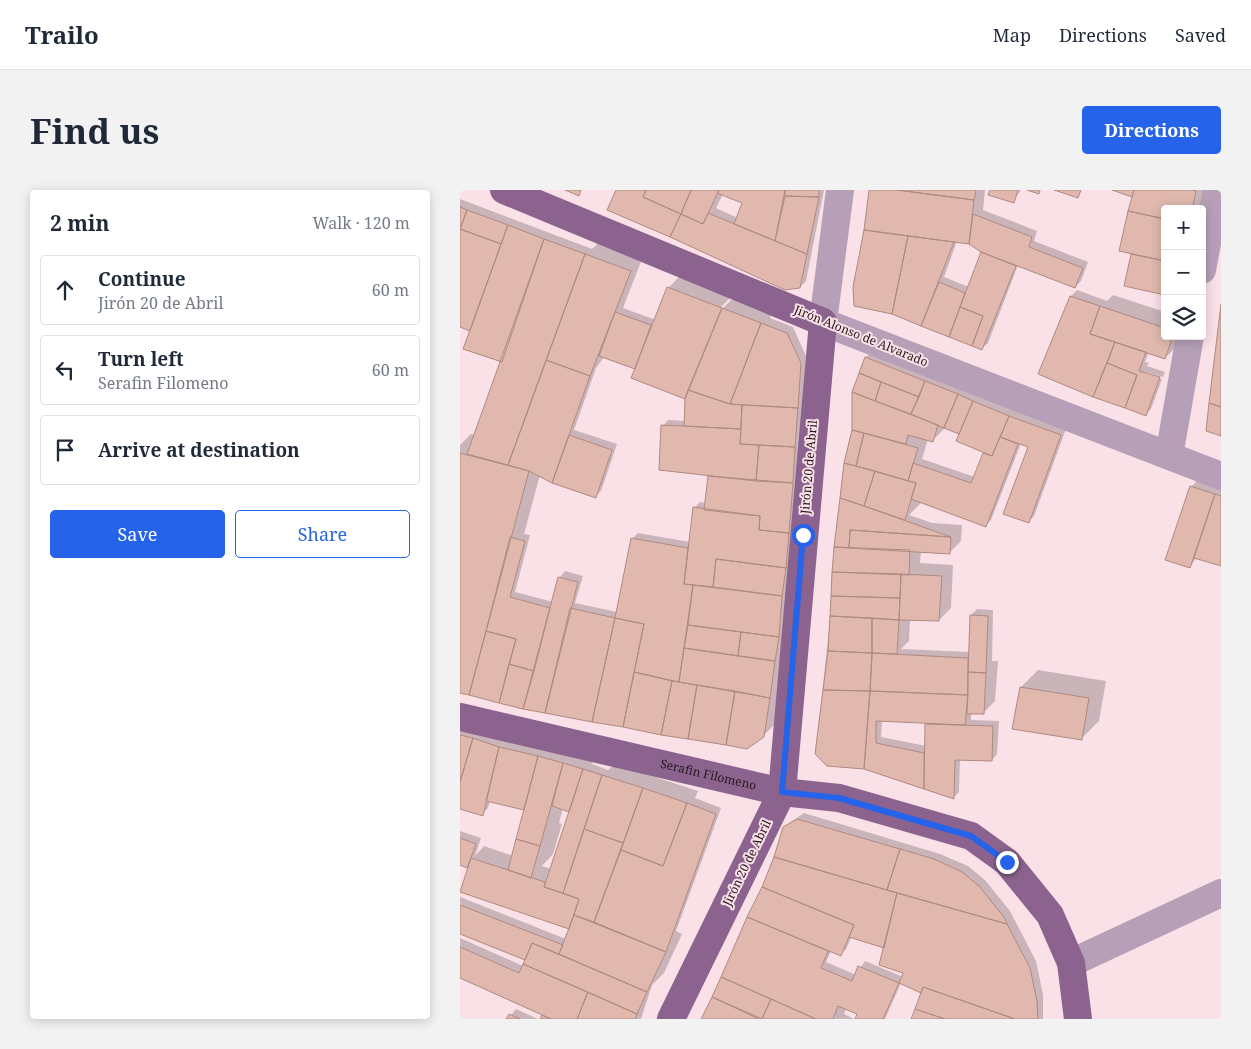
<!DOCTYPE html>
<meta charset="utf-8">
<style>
:root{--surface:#fff;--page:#f2f2f3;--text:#1f2937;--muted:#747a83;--line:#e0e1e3;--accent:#2563eb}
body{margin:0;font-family:"Noto Serif",serif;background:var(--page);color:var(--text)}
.controls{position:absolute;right:15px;top:15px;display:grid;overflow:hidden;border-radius:5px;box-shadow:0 2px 12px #0003}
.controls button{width:45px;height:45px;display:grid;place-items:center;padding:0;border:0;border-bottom:1px solid var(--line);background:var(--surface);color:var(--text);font:25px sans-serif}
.stop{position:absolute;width:15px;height:15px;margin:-11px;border:4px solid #2563eb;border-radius:50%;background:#fff}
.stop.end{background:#2563eb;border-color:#fff;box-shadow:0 1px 5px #0008}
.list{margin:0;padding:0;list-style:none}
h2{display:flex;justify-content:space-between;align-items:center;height:65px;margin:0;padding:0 20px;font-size:21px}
h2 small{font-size:16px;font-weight:400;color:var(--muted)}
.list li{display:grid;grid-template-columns:32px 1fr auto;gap:15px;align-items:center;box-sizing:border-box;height:70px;margin:0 10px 10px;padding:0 10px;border:1px solid var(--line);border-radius:5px}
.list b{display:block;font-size:19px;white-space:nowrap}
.list p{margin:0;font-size:16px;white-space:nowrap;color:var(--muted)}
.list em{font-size:16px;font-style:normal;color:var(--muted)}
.actions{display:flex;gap:10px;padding:15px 20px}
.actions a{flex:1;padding:11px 0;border:1px solid var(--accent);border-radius:5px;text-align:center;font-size:18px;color:var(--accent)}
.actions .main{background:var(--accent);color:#fff}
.icon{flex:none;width:28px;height:28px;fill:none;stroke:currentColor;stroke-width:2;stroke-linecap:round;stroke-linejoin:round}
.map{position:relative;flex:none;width:761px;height:829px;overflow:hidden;border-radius:5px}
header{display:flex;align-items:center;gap:30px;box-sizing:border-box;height:70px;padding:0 25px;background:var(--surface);border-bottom:1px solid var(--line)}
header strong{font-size:24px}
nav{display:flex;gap:28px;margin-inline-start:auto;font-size:18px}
.intro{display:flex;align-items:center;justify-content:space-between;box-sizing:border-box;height:120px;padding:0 30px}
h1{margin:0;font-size:35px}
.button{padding:12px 22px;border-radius:5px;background:var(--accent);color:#fff;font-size:18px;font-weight:700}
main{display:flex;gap:30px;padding:0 30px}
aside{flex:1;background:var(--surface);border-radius:5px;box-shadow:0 2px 12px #0003}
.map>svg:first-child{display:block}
.shadow{fill:#0003;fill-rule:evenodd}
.building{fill:#e0b8ae;stroke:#b08980}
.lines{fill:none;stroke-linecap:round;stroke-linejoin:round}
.minor{stroke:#b6a0b8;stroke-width:28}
.major{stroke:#8b638e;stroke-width:28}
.route{stroke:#2563eb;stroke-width:6}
.labels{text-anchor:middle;stroke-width:4;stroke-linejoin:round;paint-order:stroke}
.street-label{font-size:12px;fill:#27181d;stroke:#fae1e8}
</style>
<header>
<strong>Trailo</strong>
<nav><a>Map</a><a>Directions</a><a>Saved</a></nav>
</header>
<div class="intro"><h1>Find us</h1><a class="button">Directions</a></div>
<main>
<aside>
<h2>2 min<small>Walk · 120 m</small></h2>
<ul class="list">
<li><svg class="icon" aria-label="ahead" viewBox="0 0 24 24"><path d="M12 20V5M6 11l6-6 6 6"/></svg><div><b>Continue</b><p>Jirón 20 de Abril</p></div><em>60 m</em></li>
<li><svg class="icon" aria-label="left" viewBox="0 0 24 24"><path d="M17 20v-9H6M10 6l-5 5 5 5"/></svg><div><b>Turn left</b><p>Serafin Filomeno</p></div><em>60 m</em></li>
<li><svg class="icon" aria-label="arrive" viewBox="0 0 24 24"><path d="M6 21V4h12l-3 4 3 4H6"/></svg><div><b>Arrive at destination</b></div></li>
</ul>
<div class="actions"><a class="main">Save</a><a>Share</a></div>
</aside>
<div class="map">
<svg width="761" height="829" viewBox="0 0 761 829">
<rect width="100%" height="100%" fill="#fae1e8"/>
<path class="shadow" d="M157,0H364L346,91L340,97ZM263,4L284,13L278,28L256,18Z
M410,0H525L523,20L577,41L574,51L628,72L621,91L615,97L558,75L528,153L522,158L432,122L395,97ZM497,51L509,52L523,62L509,97L484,87Z
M531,0H561L553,11Z
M656,0H745L741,19H705V103L665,95L673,63V6Z
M0,9L132,59L138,53L182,69L163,118L196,130L208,98L226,80L278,100L259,119H262L276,105L313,121L310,128L333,137L346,166L344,200L315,534L303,546L0,502V255L11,244L16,245L44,171L11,140L0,136ZM144,167L176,178L226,208L225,231L208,230L203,236L249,285L246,313L240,312L234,318L230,352L178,343L172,349L157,422L115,413L123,386L105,381L100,387L93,412L55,402L70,345L64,344L80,285L135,306L141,301L157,254L114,240L136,178Z
M617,100L647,111L653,105L705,122V146H720L717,156L705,168L689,162L685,172L689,173L687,176L705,182L703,187L685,182V184L702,189L691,219L685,225L580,184L611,106Z
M424,150L606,239L574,326L568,332L569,256L561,253L531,330L525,336L462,312L449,325L472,333L502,335L501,351L489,363L461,360L460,373L493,375L491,418L479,430L450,429L449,451L441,459L510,462L511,425L517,419L533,420L532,471H538L535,511L523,523H511V530L539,531L537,564L532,570L500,569L499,602L494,607L356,564L386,274L394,240L400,183L406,167ZM405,206L460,227V229L404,208ZM486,237L501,243L525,262L515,287L462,269L468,249L472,251ZM422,530L467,533L466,556L421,547Z
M737,291L761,299V375L737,367L730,377L731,297Z
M578,480L646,491L639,531L621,549L561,497Z
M0,523L134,567L132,574L148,580L155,574L238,601L235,608L261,618L216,741L222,744L204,783L192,795L181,829H81L83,824L0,787V748L63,776L67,770L0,742V707L106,749L110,738L10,673L7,677L0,674V641L21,648L15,666L24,656L53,666L66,619L30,611L28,618L22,624L1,618L0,621ZM103,618L110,621L91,679L82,676L93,664L102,634L99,633Z
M344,623L480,664L508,676L525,690L550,721L576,771L583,805V829H453L464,798L441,793L425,829H396L399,823L386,818L384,824L394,829H242L303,697L324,637ZM392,746L425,757L444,782L443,787L405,771L396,785L366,772L371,761L380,765L386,759Z
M56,819L78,829H48Z"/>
<path class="building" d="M105,0H121L119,6Z
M156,0H186L183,7L221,24L210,47L147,20Z
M186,0H231L221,24L183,7Z
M231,0H259L243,34L221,24Z
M259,0H325L315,51L274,34L282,13L257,3Z
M325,0H359V7L325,6Z
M409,0H437L514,10L509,54L404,40Z
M437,0H516L514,10Z
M530,0H558L554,13L528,5Z
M567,0H580L579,4Z
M594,0H621L618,8Z
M652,0H674L672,7Z
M674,0H732L736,1L732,19H705V29L668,21Z
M325,6L359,7L347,64L315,51Z
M0,17L7,20L0,39Z
M7,20L48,35L41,54L0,39Z
M668,21L705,29V71L659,61Z
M248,23L347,64L340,98L325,100L210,47L221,24L243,34Z
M513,24L572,47L569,57L623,78L615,98L521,62L509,54Z
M48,35L84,49L42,172L3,159Z
M0,39L41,54L10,141L0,137Z
M404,40L448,46L432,124L394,116L393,97Z
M448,46L494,52L461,136L432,124Z
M84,49L125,64L48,275L7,264Z
M521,62L556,76L522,160L512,156L523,126L500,117Z
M125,64L171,81L130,186L86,170Z
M671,64L705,71V105L664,96Z
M479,92L505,103L489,147L461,136Z
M207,97L262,118L225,209L171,188Z
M610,106L640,116L630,144L655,152L633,207L578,184Z
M761,114V217L749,213Z
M640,116L705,138V146H713L705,169L630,144Z
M500,117L523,126L512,156L489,147Z
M262,118L301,133L270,214L228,200Z
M155,122L191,135L175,179L139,166Z
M301,133L327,143L341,173L338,218L270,214Z
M655,152L686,162L679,181L700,187L686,226L665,218L677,185L647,173Z
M405,167L465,191L459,207L399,183Z
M86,170L130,186L92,293L69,281L48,275Z
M647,173L677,185L665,218L633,207Z
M399,183L421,192L415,211L392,202Z
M465,191L498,204L484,238L451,224Z
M421,192L459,207L451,224L415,211Z
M228,200L270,214L282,215L281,239L224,236L225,209Z
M392,202L478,235L473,252L448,245L446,254L392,240Z
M498,204L513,211L499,244L484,238Z
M513,211L549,226L532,266L496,251Z
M749,213L761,217V246L746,241Z
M282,215L338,218L335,257L280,254Z
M549,226L601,245L569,333L543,324L568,257L540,247Z
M201,235L281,239L280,254L299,255L296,291L199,280Z
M392,240L404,243L396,276L384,273Z
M404,243L458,258L448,291L396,276Z
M109,245L152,260L136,308L92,293Z
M540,247L558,254L526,337L451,309L456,293L448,291L453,273L511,293L523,263L532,266Z
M299,255L335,257L333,293L296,291Z
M0,263L69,281L9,505L0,503Z
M384,273L415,281L404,316L380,308Z
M415,281L456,293L445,330L404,316Z
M248,286L333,293L329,343L299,340L300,326L244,320Z
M730,296L755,304L730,378L705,370Z
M755,304L761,306V376L734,368Z
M380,308L404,316L491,347L390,340L389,358L374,357Z
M233,317L300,326L299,340L329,343L326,378L256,369L253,397L224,394Z
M390,340L491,347L490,364L389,358Z
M50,347L65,351L50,407L90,418L74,481L49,474L56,449L26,441Z
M171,348L228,358L224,394L233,395L219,492L174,482L184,434L155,428Z
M374,357L450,360L449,385L372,382Z
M256,369L326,378L322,406L253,397Z
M372,382L441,384L440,408L371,406Z
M441,384L482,386L479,431L439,430Z
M98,387L118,392L85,523L63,519Z
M233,395L322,406L319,447L228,435Z
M371,406L440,408L439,430L370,426Z
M110,418L155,428L132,532L85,523Z
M510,425L528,426L526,483L508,482Z
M370,426L412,428V463L368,461Z
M155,428L184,434L163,537L132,532Z
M412,428L439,430L437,464L412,463Z
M228,435L281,442L278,466L224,458Z
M26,441L56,449L39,513L9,505Z
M281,442L319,447L315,471L278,466Z
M224,458L315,471L310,508L219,492Z
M368,461L412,463L410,501L363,500Z
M412,463L508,468V505L410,501Z
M49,474L74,481L63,519L39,513Z
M174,482L212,491L201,545L163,537Z
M508,482L526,483L524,524H507Z
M212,491L237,495L228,549L201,545Z
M237,495L275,501L266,555L228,549Z
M560,497L629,508L622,550L552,539Z
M363,500L410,501L404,579L367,576L355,564Z
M275,501L310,508L304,547L287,559L266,555Z
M410,501L508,505L505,535L416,531V553L464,563V599L404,579Z
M465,534L533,536L532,571L495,570L494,609L464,599Z
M0,545L13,548L0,592Z
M13,548L39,557L23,626L0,619V592Z
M39,557L78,566L64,620L26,611Z
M78,566L103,573L80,656L56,649Z
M103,573L123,579L109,622L92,616Z
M123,579L142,585L103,703L84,697Z
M142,585L183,598L163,653L124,639Z
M183,598L227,613L203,676L161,660Z
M227,613L256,624L206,762L134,732L161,660L203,676Z
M337,629L440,659L427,700L314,667L323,637Z
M124,639L163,653L134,732L114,725L119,709L103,703Z
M0,648L16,654L7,678L0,675Z
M56,649L80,656L71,688L48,680Z
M440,659L474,669L502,682L519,696L544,727L547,734L427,700Z
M314,667L437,703L424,758L389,747L394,735L302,697Z
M11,668L85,692L84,697L119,709L109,739L0,702Z
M302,697L394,735L381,766L287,727Z
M437,703L547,734L570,778L577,811L578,829H555L463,797L461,803L439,793L443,783L419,775Z
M0,715L103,755L99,764L72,753L65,770L0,744Z
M114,725L206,762L187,802L99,764Z
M287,727L368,761L361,778L392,791L398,776L439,793L423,829H395L397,824L378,816L373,829H356L261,787Z
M72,753L187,802L177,824L63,774Z
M0,757L59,783L63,774L128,802L117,829H91L0,788Z
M261,787L311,809L302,829L252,807Z
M463,797L555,829H485L455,819Z
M128,802L177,824L175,829H117Z
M252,807L299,829H241Z
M311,809L356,829H302Z
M455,819L485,829H451Z
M49,824L60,829H46Z
M82,825L91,829H80Z"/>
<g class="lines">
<path class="minor" d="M380,0L363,132L761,286
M742,80L757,0
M709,266L730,146
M611,773L761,703"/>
<g class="major">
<path d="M44,0L363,132L322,602L211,829"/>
<path id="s1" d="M0,527L322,602L379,608L511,646L547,672L590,725L611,773L618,829"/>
</g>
</g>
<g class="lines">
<path class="route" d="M343,345L322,602L379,608L511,646L547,672"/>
</g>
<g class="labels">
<g class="street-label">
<text transform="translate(401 146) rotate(22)" y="4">Jirón Alonso de Alvarado</text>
<text transform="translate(349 277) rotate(-85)" y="4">Jirón 20 de Abril</text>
<text dy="4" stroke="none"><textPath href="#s1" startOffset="255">Serafin Filomeno</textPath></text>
<text transform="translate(287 673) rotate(-64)" y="4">Jirón 20 de Abril</text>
</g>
</g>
</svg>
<div class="controls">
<button>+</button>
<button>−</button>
<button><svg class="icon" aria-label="layers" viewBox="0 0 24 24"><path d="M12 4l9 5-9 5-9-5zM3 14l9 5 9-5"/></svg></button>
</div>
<div class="stop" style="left:343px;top:345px"></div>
<div class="stop end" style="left:547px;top:672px"></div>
</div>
</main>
